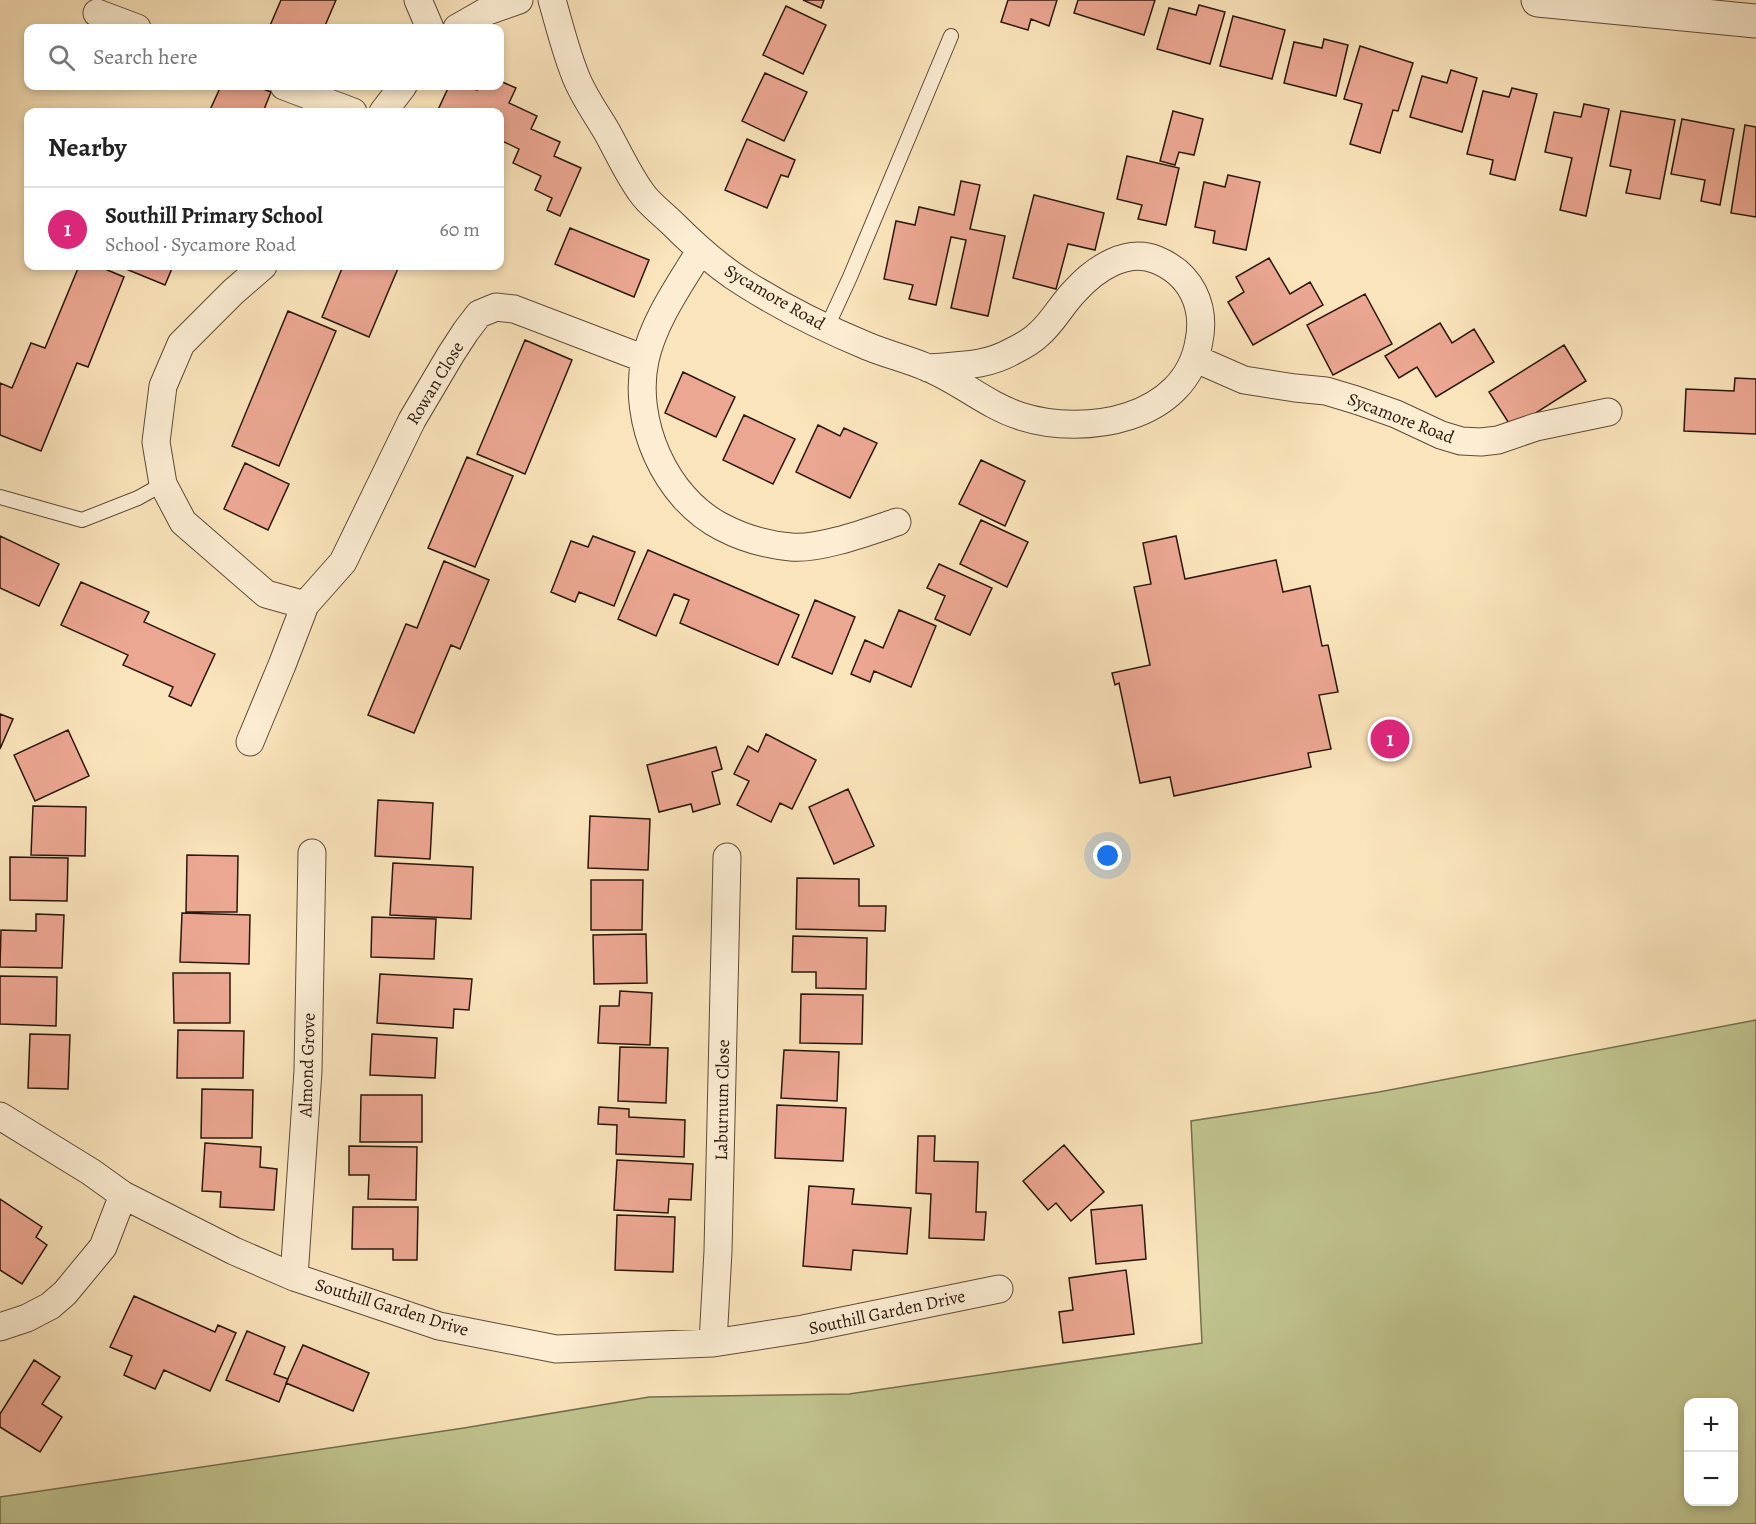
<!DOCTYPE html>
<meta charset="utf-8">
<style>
:root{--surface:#fff;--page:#f6f6f6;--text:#222;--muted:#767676;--line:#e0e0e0;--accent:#db2777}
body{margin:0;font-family:Alegreya,serif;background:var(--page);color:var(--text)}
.controls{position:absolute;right:18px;bottom:18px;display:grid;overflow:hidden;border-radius:12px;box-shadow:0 3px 9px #0003}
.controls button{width:54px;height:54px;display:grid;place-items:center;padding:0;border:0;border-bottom:2px solid var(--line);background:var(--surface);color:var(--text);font:30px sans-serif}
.you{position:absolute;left:1108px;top:856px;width:21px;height:21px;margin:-15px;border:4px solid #fff;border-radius:50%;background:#1a73e8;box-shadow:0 0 0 9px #1a73e833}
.badge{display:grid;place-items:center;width:39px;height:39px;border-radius:50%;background:var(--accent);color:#fff;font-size:20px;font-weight:700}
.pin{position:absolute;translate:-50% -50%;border:3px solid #fff;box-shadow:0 2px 6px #0006}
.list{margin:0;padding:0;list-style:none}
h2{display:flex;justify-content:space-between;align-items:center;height:78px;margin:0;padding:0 24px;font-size:26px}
h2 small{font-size:20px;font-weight:400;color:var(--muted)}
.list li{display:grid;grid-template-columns:39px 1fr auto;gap:18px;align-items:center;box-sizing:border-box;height:84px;padding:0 24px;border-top:2px solid var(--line)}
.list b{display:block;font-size:22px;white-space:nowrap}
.list p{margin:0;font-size:20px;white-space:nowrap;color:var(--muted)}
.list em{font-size:20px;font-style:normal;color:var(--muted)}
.icon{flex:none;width:33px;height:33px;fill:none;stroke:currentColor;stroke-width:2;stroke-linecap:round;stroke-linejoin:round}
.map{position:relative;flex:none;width:1756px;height:1524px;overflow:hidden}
.search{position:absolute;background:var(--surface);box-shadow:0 3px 9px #0003;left:24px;top:24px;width:480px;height:66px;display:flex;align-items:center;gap:15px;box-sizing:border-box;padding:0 21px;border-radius:12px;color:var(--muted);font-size:22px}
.panel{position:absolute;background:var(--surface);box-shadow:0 3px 9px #0003;left:24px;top:108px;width:480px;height:162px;border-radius:12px}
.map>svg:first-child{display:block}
.green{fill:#c0c48f;stroke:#756e4e;stroke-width:1.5;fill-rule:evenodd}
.building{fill:#eca792;stroke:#2a170d;stroke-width:1.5}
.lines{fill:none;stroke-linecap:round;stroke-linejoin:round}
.service-casing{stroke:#5e4a38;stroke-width:16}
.minor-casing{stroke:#5e4a38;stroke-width:29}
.tertiary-casing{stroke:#5e4a38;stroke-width:35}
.service{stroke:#fcedd3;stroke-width:14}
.minor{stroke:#fcedd3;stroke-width:27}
.tertiary{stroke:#fcedd3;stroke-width:33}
.labels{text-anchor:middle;stroke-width:5;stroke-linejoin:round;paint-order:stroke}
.street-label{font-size:18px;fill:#2a170d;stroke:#fcedd3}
</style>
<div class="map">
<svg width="1756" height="1524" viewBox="0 0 1756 1524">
<rect width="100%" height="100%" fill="#fae4bb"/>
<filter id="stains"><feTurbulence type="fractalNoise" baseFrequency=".00333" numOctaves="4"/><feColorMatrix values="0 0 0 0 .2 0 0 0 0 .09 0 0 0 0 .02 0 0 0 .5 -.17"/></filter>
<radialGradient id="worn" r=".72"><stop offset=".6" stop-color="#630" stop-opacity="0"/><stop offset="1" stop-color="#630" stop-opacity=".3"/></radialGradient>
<path class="green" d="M1756,1020V1524H0V1497L464,1428L649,1397L849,1394L1202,1343L1191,1121L1379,1092ZM1734,1402V1502H1688V1402Z"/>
<path class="building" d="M281,0H336L324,28H269Z
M803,0H824L821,8Z
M1008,0H1057L1049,26L1031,19L1028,30L1001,22Z
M1078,0H1155L1144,35L1074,13Z
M1199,5L1225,12L1210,64L1157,49L1169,8L1196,15Z
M786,6L826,25L803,74L763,55Z
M1233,16L1285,30L1272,79L1220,66Z
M1324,39L1348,45L1336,96L1284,83L1294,42L1322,48Z
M1360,46L1413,63L1398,111L1393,110L1380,153L1350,144L1362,104L1344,99Z
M1451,70L1477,78L1462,132L1410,117L1422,76L1447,83Z
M765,73L807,92L784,141L742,121Z
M500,81L516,88L509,103L537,116L531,129L560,142L554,156L581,168L560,216L547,210L552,198L535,190L541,176L513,163L519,149L500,140V112H437L449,86H466L477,90L479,86H500Z
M221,86H255L271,92L263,112H209Z
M1512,88L1537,94L1515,180L1490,174L1493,160L1467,154L1483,91L1509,97Z
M1584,104L1609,109L1586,216L1560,210L1572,158L1545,152L1554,112L1581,117Z
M1173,111L1203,119L1194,155L1179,152L1175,165L1160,161Z
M1621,111L1675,120L1660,199L1626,193L1631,170L1610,166Z
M1682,119L1734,129L1720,205L1701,201L1705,180L1671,174Z
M1745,125L1756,127V217L1731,213Z
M747,139L795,160L788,177L781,175L767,208L725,190Z
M1127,156L1179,168L1166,225L1138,219L1142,205L1117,199Z
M1228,175L1260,182L1246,250L1213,243L1215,231L1195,227L1204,182L1225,187Z
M961,181L980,185L970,229L1005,236L988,316L951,308L966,240L951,237L936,305L909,299L913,285L884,279L896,221L915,225L919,207L954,215Z
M1034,195L1104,213L1095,250L1068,244L1056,289L1013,278Z
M570,228L649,260L634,297L555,264Z
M1269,258L1290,294L1310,282L1323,305L1253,345L1228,302L1244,292L1236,277Z
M79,266H98L124,277L88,367L77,363L41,451L0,435V383L12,388L31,343L45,348Z
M122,266H173L165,285L121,267Z
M343,266H399L369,337L322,317Z
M1365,294L1392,344L1333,375L1307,325Z
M288,311L336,331L279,466L232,446Z
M1440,323L1452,343L1474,329L1494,362L1436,397L1417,367L1399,378L1385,356Z
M525,340L572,360L525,474L477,454Z
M1564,345L1586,381L1512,428L1489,392Z
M683,372L735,397L716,437L665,413Z
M1735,378L1756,379V434L1684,431L1686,389L1734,391Z
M744,415L795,439L773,484L723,460Z
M818,425L840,436L844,428L877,443L850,498L796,472Z
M467,457L513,476L475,567L428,548Z
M981,460L1025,481L1005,526L959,504Z
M245,463L289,484L268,530L224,509Z
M981,520L1028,542L1007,587L960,564Z
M0,536L59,564L39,606L0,588Z
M593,536L635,552L614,606L579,592L575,602L551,592L571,541L588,547Z
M1176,536L1185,579L1276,560L1283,592L1310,586L1322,646L1328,645L1338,692L1319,695L1331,749L1308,753L1311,767L1174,796L1170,777L1140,783L1119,683L1115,685L1112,673L1150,665L1134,587L1151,584L1143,543Z
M648,550L799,615L778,665L680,623L689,600L674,594L656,636L618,619Z
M444,561L489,580L460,649L451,645L414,733L368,715L406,624L417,628Z
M939,564L992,588L970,635L935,619L945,596L927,588Z
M81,582L149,612L144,622L215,654L191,706L169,696L173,687L123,665L128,655L61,625Z
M815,600L855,617L832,674L792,657Z
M899,610L936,626L911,687L874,671L870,682L851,674L865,640L883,648Z
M0,714L13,719L0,749Z
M68,730L89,776L35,801L14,755Z
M766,734L816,760L792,809L780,803L771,822L737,805L749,781L734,774L748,746L758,752Z
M716,747L722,769L712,772L720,804L693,812L691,804L659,812L647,765Z
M848,789L874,846L834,864L809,807Z
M378,800L433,803L430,859L375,856Z
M33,806L86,807L85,856L31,855Z
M590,816L650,819L648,870L588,868Z
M187,855L238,856L237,912H186Z
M10,857L68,858L67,901L10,900Z
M393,863L473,867L471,919L390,915Z
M797,878L859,879V906H886L885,931L796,929Z
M591,880H643L642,930H591Z
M182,913L250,915L249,964L180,962Z
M36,914L64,915L62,968L0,967L1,930L36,931Z
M372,917L436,919L434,959L371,957Z
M646,934L647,983L594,984L593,935Z
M793,936L867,938L866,989L816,988V972H792Z
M173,973H230V1023H174Z
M380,974L472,979L469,1010L454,1009L453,1028L377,1023Z
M0,976L57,977L56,1026L0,1024Z
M620,991L652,993L650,1045L598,1043L600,1006H619Z
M801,994L863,995L862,1044L800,1043Z
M178,1030L244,1031L243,1078H177Z
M30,1034L70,1035L68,1089L28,1088Z
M372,1034L437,1038L435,1078L370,1075Z
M620,1047L668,1048L666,1103L618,1101Z
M784,1050L839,1052L837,1101L781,1098Z
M202,1089L253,1090L252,1138H201Z
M361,1095H422V1142H360Z
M777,1105L846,1108L843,1161L775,1158Z
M599,1107L629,1109V1117L685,1120L684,1157L616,1154L617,1125L598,1124Z
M918,1136H935L934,1161L978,1162L976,1212H986L984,1240L929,1238L931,1194L916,1193Z
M205,1143L261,1147L260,1167L277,1169L274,1210L220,1207L221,1192L202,1191Z
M1064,1145L1104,1192L1071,1221L1056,1203L1048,1210L1023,1181Z
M349,1146L417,1147L416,1200L368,1199L369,1175H349Z
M617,1160L693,1164L691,1200L669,1199L668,1213L614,1210Z
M809,1186L854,1189L852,1204L911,1208L907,1254L853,1250L851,1270L803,1266Z
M0,1199L42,1227L36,1237L47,1245L22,1284L0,1270Z
M1142,1205L1146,1259L1096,1264L1091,1210Z
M353,1207H418L417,1260H393V1249H352Z
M617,1215L675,1217L673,1272L615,1270Z
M1126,1270L1134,1334L1063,1343L1059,1312L1073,1310L1069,1278Z
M134,1296L215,1332L218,1325L236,1333L210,1391L164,1370L155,1389L124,1375L132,1356L110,1347Z
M247,1331L285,1347L274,1374L288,1379L279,1402L226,1380Z
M303,1345L369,1373L353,1411L286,1383Z
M34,1360L60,1377L42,1404L62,1417L40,1452L0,1427V1414Z"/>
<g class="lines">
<defs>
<path id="service" d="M827,327L850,277L951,36
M0,497L82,520L138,498L163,484"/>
<path id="minor" d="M418,0L430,28
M552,0C559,24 565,49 574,72C581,93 596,113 607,132C618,152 628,174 641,192C649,204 662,213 672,223C694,245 718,267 744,283C782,307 826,329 867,346C886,354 907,359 926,367C959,380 986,405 1020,416C1085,437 1186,420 1199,341C1206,306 1191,274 1157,260C1127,247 1095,269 1075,291C1062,304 1053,322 1039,334C1032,341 1021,347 1013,351C984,367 960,365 928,368
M97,13L137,28
M457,28L485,12L519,0
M284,86L353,112
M383,112L403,86
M700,251C679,286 654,320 645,360C632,421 665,498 722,527C743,538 768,545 791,547C819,550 870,531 897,522
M263,266L233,292L181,344L163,386L156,442L163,484L183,522L266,594L305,605
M1196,359L1244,380L1295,388L1326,391L1356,400L1396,414L1441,435L1461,441L1481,442L1498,440L1536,427L1608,412
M250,742L282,665L305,605L343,562L412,420L451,354L466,331L479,314L496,307L514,309L645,359
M0,1116L91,1172L123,1195L234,1251L294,1277L439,1326L556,1349L713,1343L803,1329L999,1289
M294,1277L308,1071L312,853
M0,1327L27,1318L50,1306L65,1293L103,1247L123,1195
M713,1343L718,1251L727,857"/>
<path id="tertiary" d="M1538,0L1756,21"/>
</defs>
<use href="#service" class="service-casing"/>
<use href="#minor" class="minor-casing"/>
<use href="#tertiary" class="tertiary-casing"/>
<use href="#service" class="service"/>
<use href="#minor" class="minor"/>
<use href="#tertiary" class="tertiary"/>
</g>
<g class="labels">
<g class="street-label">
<text transform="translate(775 297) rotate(30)" y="6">Sycamore Road</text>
<text transform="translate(435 383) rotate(-59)" y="6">Rowan Close</text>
<text transform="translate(1401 418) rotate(21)" y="6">Sycamore Road</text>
<text transform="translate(307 1065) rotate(-88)" y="6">Almond Grove</text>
<text transform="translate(722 1100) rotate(-89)" y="6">Laburnum Close</text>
<text transform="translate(392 1307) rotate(17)" y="6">Southill Garden Drive</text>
<text transform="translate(887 1312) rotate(-12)" y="6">Southill Garden Drive</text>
</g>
</g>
<rect width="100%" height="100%" filter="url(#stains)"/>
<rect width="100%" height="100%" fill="url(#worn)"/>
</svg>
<div class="controls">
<button>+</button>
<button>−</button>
</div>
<div class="you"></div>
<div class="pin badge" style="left:1390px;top:739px">1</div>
<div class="search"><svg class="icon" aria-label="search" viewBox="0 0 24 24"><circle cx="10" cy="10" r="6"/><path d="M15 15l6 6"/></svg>Search here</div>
<section class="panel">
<h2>Nearby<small></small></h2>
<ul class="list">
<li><span class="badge">1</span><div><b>Southill Primary School</b><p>School · Sycamore Road</p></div><em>60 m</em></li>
</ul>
</section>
</div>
